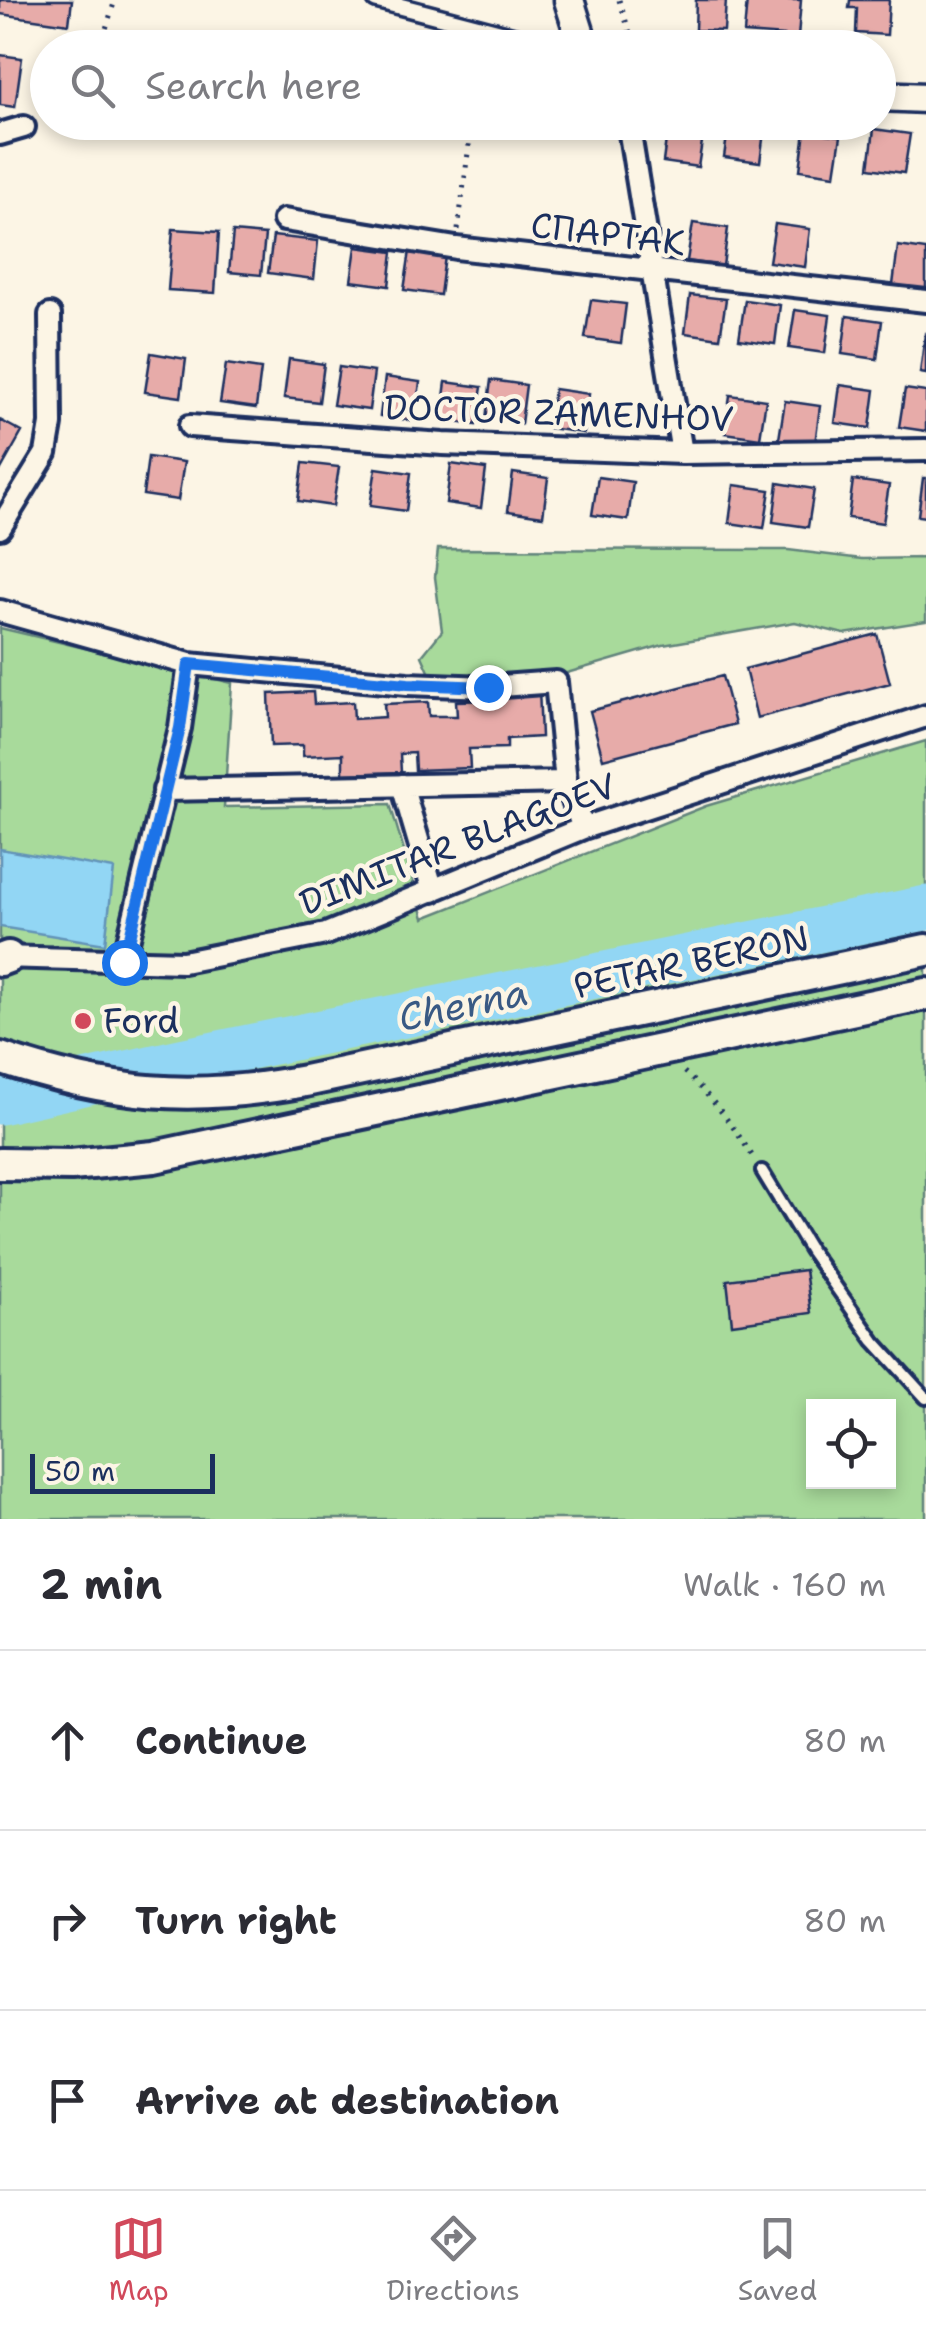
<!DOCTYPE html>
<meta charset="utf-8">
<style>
:root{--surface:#fff;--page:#f2f2f3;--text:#2b2b33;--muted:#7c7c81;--line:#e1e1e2;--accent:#d1495b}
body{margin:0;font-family:"Shantell Sans",sans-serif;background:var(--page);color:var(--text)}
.controls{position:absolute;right:30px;bottom:30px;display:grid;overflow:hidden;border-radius:0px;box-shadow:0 5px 15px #0003}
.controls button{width:90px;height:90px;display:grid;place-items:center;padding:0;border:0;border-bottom:2px solid var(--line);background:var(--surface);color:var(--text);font:50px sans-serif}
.scale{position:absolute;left:30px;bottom:25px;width:185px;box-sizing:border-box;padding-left:10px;border:5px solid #1b2f5e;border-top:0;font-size:28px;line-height:35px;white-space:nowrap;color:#1b2f5e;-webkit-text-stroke:8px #fcf5e5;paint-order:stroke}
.stop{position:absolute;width:30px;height:30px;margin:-22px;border:8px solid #1a73e8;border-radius:50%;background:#fff}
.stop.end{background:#1a73e8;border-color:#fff;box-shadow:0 2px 10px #0008}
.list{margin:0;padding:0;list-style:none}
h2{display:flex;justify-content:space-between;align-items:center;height:130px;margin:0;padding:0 40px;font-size:42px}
h2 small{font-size:32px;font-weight:400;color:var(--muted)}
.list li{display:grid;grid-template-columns:65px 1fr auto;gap:30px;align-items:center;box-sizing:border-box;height:180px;padding:0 40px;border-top:2px solid var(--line)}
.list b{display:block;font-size:38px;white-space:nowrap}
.list em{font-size:32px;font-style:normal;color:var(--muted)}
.icon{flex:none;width:55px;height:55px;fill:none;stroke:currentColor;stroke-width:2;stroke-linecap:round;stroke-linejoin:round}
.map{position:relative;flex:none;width:926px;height:1519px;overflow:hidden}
.search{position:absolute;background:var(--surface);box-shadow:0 5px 15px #0003;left:30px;right:30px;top:30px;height:110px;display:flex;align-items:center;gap:25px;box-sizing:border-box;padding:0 35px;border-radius:55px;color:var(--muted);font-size:38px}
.sheet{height:670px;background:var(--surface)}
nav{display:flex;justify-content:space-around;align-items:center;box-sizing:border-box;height:140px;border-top:2px solid var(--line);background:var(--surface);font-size:28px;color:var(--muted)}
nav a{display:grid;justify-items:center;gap:5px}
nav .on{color:var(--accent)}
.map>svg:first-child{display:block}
.green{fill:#a8da9b;stroke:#62847c;stroke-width:2.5;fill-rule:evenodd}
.water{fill:#92d6f4;stroke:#6293b8;stroke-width:2.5}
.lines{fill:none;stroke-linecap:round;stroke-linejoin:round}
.river{stroke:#92d6f4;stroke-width:45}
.building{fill:#e7aba9;stroke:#1b2f5e;stroke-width:2.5}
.service-casing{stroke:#1b2f5e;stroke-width:18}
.pedestrian-casing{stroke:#1b2f5e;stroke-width:22}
.minor-casing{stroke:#1b2f5e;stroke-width:28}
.tertiary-casing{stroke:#1b2f5e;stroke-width:35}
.secondary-casing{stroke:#1b2f5e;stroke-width:38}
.path{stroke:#1b2f5e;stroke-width:5;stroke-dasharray:2.5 8;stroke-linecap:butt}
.service{stroke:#fcf5e5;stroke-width:10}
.pedestrian{stroke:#fcf5e5;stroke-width:15}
.minor{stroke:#fcf5e5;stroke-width:20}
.tertiary{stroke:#fcf5e5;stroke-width:28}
.secondary{stroke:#fcf5e5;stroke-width:30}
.route{stroke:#1a73e8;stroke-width:12}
.poi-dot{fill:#d1495b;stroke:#fcf5e5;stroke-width:4}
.labels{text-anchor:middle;stroke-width:9;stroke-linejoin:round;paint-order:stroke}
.street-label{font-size:35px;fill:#1b2f5e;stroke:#fcf5e5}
.poi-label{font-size:35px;fill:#1b2f5e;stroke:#fcf5e5;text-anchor:start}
.water-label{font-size:38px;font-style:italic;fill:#395984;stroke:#fcf5e5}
</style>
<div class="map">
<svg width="926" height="1519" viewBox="0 0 926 1519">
<rect width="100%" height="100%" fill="#fcf5e5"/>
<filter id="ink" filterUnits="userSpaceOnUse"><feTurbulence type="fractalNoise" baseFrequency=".01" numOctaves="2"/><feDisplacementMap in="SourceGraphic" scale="20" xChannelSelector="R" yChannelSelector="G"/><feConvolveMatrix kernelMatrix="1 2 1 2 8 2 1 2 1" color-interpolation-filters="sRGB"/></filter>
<g filter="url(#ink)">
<path class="green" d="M438,549L788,550L862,559L926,558V621L844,634L795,622L663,645L536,682L436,687L422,656L442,631L435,577Z
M0,628L232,683L224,807L390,804L424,918L706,806L926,741V1519H0ZM814,1406H888V1482H814Z"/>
<path class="water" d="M0,849L114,869L105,944L0,927Z"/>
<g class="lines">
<path class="river" d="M0,1102L181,1061L926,908"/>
</g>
<path class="building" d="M0,0H72L69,24L0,14Z
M696,0H726L724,31L695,30Z
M747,0H801L798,37L744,33Z
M850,0H889L887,35L856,33L857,8H849Z
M0,55L22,58L15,107L0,105Z
M729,122L765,124L760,162L724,157Z
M668,124L704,129L698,167L663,162Z
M874,129L910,134L904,173L869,168Z
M805,131L841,136L835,175L800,170Z
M693,223L728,228L723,266L687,261Z
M775,224L810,229L805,267L769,262Z
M173,229L219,232L215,293L168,290Z
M233,232L265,235L261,275L229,272Z
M273,236L318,241L314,279L268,273Z
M898,246L926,250V289L893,285Z
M356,247L393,252L389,286L351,281Z
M410,251L445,256L440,295L404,290Z
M690,295L726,299L720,338L685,333Z
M591,300L626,304L621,343L585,338Z
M745,300L780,305L775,344L739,339Z
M795,310L830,315L825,353L789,348Z
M847,316L882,321L877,359L842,354Z
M925,334L926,335V374L920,373Z
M151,353L186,359L181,397L145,392Z
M289,359L324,364L319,402L284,398Z
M226,364L261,369L256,408L220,403Z
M339,367L374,372L369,410L333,405Z
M385,377L420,382L415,421L380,416Z
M491,380L526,385L521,424L486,419Z
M446,382L482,387L476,425L441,420Z
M840,385L875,390L870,428L835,423Z
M554,389L589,394L584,433L549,428Z
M905,389L926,392V431L899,427Z
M730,395L766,400L760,438L725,433Z
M785,401L820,406L815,444L779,439Z
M0,420L22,432L0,471Z
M148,457L184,462L178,500L143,495Z
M303,463L339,467L333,506L298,501Z
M451,464L486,469L481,508L446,503Z
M376,468L411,473L406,511L370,506Z
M513,473L548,478L543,516L508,511Z
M598,477L633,482L628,520L592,515Z
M923,478H926V517L918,516Z
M853,480L889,485L883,523L848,518Z
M778,483L814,489L808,527L773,522Z
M734,485L770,490L764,528L729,523Z
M877,634L890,683L757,718L745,669Z
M722,676L735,724L603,759L590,711Z
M539,687L541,737L507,739V748L469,749L470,768L415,770L414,753L400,754L401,772L343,774V754L303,756V745L271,746L269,694L313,692L314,704L353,702L354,719L385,717L384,704L428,702L429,716H457L456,701L495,700L494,689Z
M805,1270L811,1313L732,1324L727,1280Z"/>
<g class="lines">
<defs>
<path id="service" d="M762,1171L810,1250L874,1341L926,1398"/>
<path id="pedestrian" d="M376,0L560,48"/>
<path id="minor" d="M628,122L682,453
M0,134L24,127
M284,220L456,248L926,301
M190,426L443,444L682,453L926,450
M0,528L46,453L51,424L50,315
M0,611L189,664L407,684L488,687L556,682L566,782L583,828
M402,785L433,891
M164,790L566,782
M0,957L183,962L326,934L583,828L926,716
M123,962L180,728L189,664"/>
<path id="tertiary" d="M569,0L584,48
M878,96L926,98"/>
<path id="secondary" d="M0,960L8,957
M0,1058C110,1095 191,1102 305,1081L926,950
M0,1164L71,1165L154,1157L926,994"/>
</defs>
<use href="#service" class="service-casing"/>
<use href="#pedestrian" class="pedestrian-casing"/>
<use href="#minor" class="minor-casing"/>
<use href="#tertiary" class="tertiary-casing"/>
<use href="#secondary" class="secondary-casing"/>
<path class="path" d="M619,0L633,42L644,48
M100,48L115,0
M458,230L472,122
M684,1072C713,1098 734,1127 755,1160"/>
<use href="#service" class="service"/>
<use href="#pedestrian" class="pedestrian"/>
<use href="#minor" class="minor"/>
<use href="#tertiary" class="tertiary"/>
<use href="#secondary" class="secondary"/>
</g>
</g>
<g class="lines" filter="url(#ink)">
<path class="route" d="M124,962L180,728L189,664L408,684L488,687"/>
</g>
<circle class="poi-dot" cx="83" cy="1021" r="10"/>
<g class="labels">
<g class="street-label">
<text transform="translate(608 234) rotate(7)" y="12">СПАРТАК</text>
<text transform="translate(559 413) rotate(2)" y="12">DOCTOR ZAMENHOV</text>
<text transform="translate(458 844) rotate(-21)" y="12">DIMITAR BLAGOEV</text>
<text transform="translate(691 962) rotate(-12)" y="12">PETAR BERON</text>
</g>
<g class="poi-label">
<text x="103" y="1033">Ford</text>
</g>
<g class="water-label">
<text transform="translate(463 1005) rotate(-12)" y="13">Cherna</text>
</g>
</g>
</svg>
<div class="controls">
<button><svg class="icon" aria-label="locate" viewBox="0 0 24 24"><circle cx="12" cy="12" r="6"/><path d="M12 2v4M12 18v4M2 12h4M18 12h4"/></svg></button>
</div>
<div class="scale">50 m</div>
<div class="stop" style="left:124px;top:962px"></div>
<div class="stop end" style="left:488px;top:687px"></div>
<div class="search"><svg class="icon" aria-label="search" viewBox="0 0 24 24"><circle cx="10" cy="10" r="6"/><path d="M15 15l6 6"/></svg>Search here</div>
</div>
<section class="sheet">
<h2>2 min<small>Walk · 160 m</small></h2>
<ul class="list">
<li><svg class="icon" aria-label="ahead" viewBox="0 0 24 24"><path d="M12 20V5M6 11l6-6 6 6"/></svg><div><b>Continue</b></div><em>80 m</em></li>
<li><svg class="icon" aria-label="right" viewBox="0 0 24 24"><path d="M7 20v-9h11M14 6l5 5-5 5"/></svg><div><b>Turn right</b></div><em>80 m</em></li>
<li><svg class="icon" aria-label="arrive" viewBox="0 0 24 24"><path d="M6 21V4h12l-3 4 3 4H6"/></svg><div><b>Arrive at destination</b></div></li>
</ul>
</section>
<nav>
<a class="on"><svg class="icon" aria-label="map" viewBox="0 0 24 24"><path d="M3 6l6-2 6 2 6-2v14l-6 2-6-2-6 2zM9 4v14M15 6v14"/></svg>Map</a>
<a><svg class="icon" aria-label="directions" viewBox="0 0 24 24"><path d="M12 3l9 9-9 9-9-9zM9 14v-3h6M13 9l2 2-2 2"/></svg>Directions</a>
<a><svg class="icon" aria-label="saved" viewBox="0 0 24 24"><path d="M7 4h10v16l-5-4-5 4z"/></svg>Saved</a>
</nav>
